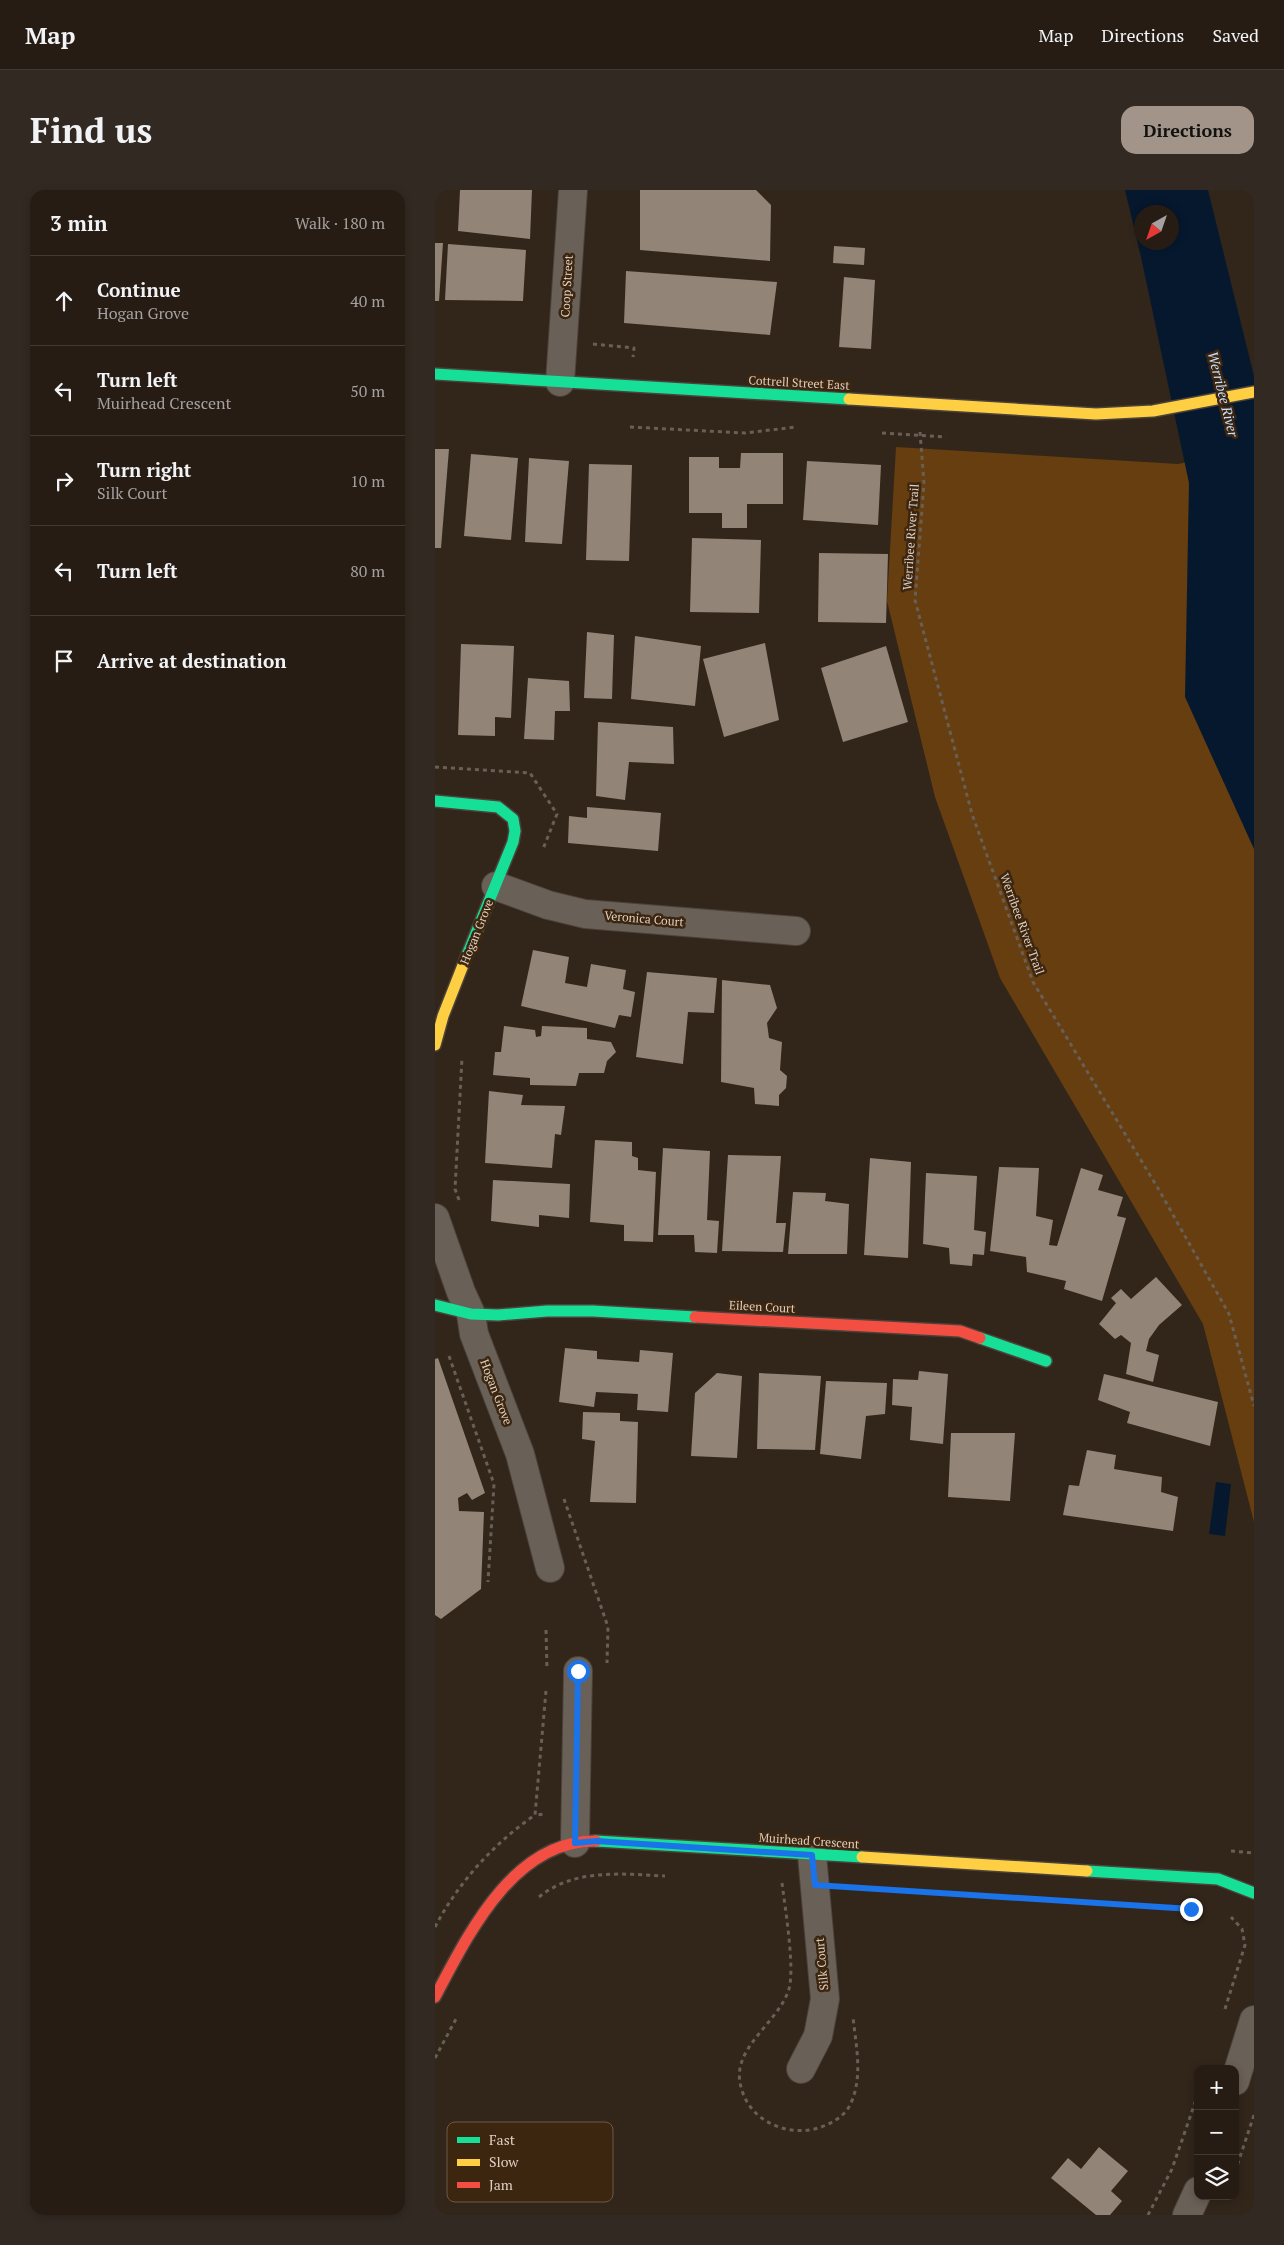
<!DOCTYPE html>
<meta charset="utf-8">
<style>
:root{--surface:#261c14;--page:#322922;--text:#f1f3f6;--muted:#a4a1a0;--line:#423a34;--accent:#a29488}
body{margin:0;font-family:"PT Serif",serif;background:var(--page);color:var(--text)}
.controls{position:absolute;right:15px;bottom:15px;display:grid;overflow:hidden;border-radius:10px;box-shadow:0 2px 8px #0003}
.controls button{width:45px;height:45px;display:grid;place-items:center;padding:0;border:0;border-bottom:1px solid var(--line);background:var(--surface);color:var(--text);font:25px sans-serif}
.compass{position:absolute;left:699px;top:15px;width:45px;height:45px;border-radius:50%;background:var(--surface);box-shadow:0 2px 8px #0003;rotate:220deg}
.stop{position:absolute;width:15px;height:15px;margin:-11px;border:4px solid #1a73e8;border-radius:50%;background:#fff}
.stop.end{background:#1a73e8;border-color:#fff;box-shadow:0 1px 5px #0008}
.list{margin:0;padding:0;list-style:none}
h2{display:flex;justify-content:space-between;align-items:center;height:65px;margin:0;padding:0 20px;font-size:21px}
h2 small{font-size:16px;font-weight:400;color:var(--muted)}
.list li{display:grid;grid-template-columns:32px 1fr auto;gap:15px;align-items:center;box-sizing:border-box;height:90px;padding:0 20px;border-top:1px solid var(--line)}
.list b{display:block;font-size:19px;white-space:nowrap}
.list p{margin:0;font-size:16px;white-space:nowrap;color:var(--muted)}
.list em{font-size:16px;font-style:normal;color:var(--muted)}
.icon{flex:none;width:28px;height:28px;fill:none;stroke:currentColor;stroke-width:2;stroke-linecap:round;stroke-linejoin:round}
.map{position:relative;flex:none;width:819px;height:2025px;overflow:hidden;border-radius:15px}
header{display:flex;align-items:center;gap:30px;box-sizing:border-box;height:70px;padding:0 25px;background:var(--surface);border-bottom:1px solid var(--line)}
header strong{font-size:24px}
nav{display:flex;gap:28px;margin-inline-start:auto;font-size:18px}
.intro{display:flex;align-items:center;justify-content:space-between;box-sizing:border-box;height:120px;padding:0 30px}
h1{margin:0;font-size:35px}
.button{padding:12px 22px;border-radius:15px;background:var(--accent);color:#111;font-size:18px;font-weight:700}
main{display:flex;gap:30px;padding:0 30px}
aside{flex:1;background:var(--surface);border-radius:15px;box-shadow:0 2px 8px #0003}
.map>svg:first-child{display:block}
.green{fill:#663e10}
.water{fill:#06182e;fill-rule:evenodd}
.building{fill:#928476}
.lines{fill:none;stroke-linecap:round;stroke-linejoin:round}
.street-casing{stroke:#4c4239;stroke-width:30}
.fast-casing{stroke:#4c4239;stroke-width:14}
.slow-casing{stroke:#4c4239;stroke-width:14}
.jam-casing{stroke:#4c4239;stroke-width:14}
.path{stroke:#685f56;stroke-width:3;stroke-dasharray:4 4;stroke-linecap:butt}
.street{stroke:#696057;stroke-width:28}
.fast{stroke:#16e098;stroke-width:11}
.slow{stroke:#ffcf43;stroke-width:11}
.jam{stroke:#f24e42;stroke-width:11}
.route{stroke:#1a73e8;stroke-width:6}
.labels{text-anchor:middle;stroke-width:5;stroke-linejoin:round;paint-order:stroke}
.street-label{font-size:12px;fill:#dfd0c3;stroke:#3c2610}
.water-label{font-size:14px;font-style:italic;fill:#c6dffe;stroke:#3c2610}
.key{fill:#3c2610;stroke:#6d5946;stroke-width:1}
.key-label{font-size:14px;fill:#dfd0c3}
</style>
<header>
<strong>Map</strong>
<nav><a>Map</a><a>Directions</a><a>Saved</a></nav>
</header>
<div class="intro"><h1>Find us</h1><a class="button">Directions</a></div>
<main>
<aside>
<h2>3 min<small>Walk · 180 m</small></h2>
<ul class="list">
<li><svg class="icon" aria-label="ahead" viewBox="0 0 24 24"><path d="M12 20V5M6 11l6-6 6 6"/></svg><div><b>Continue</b><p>Hogan Grove</p></div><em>40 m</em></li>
<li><svg class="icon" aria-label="left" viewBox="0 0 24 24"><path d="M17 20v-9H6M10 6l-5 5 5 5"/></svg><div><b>Turn left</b><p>Muirhead Crescent</p></div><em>50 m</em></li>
<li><svg class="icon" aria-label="right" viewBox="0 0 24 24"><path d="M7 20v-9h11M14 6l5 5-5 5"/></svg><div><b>Turn right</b><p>Silk Court</p></div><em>10 m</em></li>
<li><svg class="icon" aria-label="left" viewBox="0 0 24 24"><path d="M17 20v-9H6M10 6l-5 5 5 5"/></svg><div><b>Turn left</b></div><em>80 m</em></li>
<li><svg class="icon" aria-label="arrive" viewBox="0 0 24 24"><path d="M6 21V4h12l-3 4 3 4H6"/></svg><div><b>Arrive at destination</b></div></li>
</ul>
</aside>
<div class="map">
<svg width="819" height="2025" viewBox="0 0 819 2025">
<rect width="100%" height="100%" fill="#32261a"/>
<path class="green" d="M461,257L743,274L819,259V1332L768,1134L565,788L500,607L452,411Z"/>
<path class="water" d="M690,0H773L819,186V659L750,507L754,293L706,67ZM706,22H736V52H706Z
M781,1292L796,1294L790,1346L774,1344Z"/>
<path class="building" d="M25,0H97L95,49L23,41Z
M205,0H321L336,15L335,71L205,60Z
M0,53H8L4,111H0Z
M13,54L91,60L88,111L10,110Z
M399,56L430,58L429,75L398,73Z
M191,81L342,92L335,145L189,133Z
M409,87L440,90L436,159L404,157Z
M0,259H14L6,358H0Z
M306,263H348V314H312V338H287V323H254V267H284V278H305Z
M36,264L83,268L76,350L29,346Z
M94,268L134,271L127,354L90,352Z
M372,271L446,275L443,335L368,330Z
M154,274L197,275L194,371L151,370Z
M257,348L326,350L324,423L255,422Z
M384,363L453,364L451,433L383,432Z
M152,442L179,445L177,509L149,508Z
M200,446L266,456L260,516L196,509Z
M330,453L344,530L289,547L268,469Z
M26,454L79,456L76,528L60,527V546L23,545Z
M451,456L473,532L408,552L386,478Z
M93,488L134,491L135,521H120L119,550L89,549Z
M163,532L238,537L239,574L194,572L190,610L161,606Z
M152,617L226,623L223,661L133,653L134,626L152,628Z
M98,760L134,767L130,793L152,797L156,774L191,780L188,799L200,802L196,827L184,825L180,838L86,816Z
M212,782L282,788L279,823L253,822L248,874L201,867Z
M287,790L335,795L342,818L332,833L334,848L347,852L345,880L352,886L351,898L344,905V916L320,914L319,898L286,892Z
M69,836L100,840L101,847L106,846L107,836L152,838V849L176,852L181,862L172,871L169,883H144L141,896L95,895V888L58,885L60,862H66Z
M54,901L88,905L86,915L130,916L126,945L120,944L117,978L50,973Z
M160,950L197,952V966L203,968V980L221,982L218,1052L189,1051V1035L155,1032Z
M228,958L275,961L272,1030L284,1031L282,1063L260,1062L259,1045H223Z
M293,965L346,966L341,1033H351L348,1062L287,1061Z
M435,968L476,972L473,1068L429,1065Z
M564,977L604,978L601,1026L618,1030L614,1055L622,1056L646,978L668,985L663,1000L688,1007L682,1026L691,1028L667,1111L629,1099L631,1091L592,1082L591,1067L555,1061Z
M491,983L542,986L539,1040L551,1042L549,1065L538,1064L537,1076L515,1074L514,1058L488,1054Z
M58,990L135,994L134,1028L104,1025V1037L56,1031Z
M358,1002L391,1003L390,1011L414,1014L412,1064H353Z
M721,1087L747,1115L724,1135L714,1149L711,1161L724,1165L718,1192L691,1184L696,1153L686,1145L680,1149L664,1134L681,1113L676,1108L686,1099L696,1109Z
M130,1158L162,1161V1169L204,1172L205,1160L238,1163L233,1222L202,1220L203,1204L161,1202L159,1217L124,1212Z
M3,1168L50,1303L37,1310L32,1303L23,1308L24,1321L49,1322L46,1399L6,1429L0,1425V1169Z
M484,1181L513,1184L508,1254L475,1250L477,1217L457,1215L458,1189L483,1190Z
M282,1183L307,1186L302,1268L256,1266L260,1203Z
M324,1183L386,1186L380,1260L322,1259Z
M669,1184L783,1212L775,1256L692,1233L695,1222L663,1210Z
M391,1191L452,1193L450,1224L431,1226L426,1269L385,1264Z
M148,1222L185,1223V1231L203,1232L201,1313L155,1312L160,1251L147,1249Z
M516,1243H580L575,1311L513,1307Z
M652,1260L681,1265L679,1279L727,1287L726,1302L743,1307L738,1341L628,1325L634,1295L644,1296Z
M664,1957L693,1981L676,2001L687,2011L675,2025H661L616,1988L633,1968L646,1979Z"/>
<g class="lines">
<defs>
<path id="street" d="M125,192L138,0
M61,696L113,715L150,724L361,741
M0,1028L26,1102L36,1124L39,1144L85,1264L115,1378
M140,1653L143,1481
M366,1879L383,1846L390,1809L377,1665
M800,1891L819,1830
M752,2025L763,2001"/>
<path id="fast" d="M0,184L414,209
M0,611L63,617L78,629L80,641L78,652L30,770
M0,1115L36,1124L63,1125L112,1121H158L260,1127
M545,1148L611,1171
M161,1651L427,1667
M652,1681L783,1689L819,1703"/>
<path id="slow" d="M414,209L661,224L718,221L819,202
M0,855L8,826L30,770
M427,1667L652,1681"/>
<path id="jam" d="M260,1127L525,1141L545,1148
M0,1807C33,1745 78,1650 161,1651"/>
</defs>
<use href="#street" class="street-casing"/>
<use href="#fast" class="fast-casing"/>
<use href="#slow" class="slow-casing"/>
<use href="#jam" class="jam-casing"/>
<path class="path" d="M158,154L199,158L198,167
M195,237L310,243L361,237
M485,242L489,293L480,410L537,624L598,792L724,1000L794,1124L819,1216
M447,243L511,247
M0,577L95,583L122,624L108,659
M24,1010L20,999L27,868
M14,1166L59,1294L53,1392
M129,1309L173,1437L172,1473
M111,1440L112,1480
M111,1501L100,1625L111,1624
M796,1661L819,1663
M347,1693C350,1717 360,1778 354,1799C343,1834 295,1858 306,1897C315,1934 359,1950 391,1935C401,1931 411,1924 416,1913C428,1886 421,1856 418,1827
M104,1707C140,1678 187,1684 230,1686
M0,1737C23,1693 59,1653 100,1625
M790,1819L810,1755L807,1739L796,1727
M0,1868L21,1829
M800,1982L819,1925
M713,2025L737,1979L763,1904"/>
<use href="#street" class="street"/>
<use href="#fast" class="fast"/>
<use href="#slow" class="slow"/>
<use href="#jam" class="jam"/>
</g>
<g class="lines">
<path class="route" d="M143,1481L140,1653L161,1651L377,1665L380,1695L756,1719"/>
</g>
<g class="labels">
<g class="street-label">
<text transform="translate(132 96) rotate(-87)" y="4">Coop Street</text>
<text transform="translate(364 193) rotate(3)" y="4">Cottrell Street East</text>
<text transform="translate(476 347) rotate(-86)" y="4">Werribee River Trail</text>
<text transform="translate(209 729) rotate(5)" y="4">Veronica Court</text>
<text transform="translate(587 734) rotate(70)" y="4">Werribee River Trail</text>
<text transform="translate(42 742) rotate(-68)" y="4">Hogan Grove</text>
<text transform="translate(327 1117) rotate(3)" y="4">Eileen Court</text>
<text transform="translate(61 1202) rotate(69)" y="4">Hogan Grove</text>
<text transform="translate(374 1651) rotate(4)" y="4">Muirhead Crescent</text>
<text transform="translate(387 1774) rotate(-95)" y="4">Silk Court</text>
</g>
<g class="water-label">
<text transform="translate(788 204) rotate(76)" y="5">Werribee River</text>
</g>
</g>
<rect x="12" y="1932" width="166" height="80" rx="8" class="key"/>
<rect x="22" y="1947" width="23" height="6" fill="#16e098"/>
<rect x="22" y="1969" width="23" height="7" fill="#ffcf43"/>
<rect x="22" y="1992" width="23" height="6" fill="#f24e42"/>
<g class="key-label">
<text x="54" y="1955">Fast</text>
<text x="54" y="1977">Slow</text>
<text x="54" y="2000">Jam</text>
</g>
</svg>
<div class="controls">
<button>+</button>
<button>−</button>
<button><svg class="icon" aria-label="layers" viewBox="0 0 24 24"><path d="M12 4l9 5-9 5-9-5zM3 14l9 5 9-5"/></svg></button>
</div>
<svg class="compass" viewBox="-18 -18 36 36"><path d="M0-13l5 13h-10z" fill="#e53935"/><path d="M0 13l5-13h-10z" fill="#a4a1a0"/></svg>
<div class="stop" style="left:143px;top:1481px"></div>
<div class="stop end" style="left:756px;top:1719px"></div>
</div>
</main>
